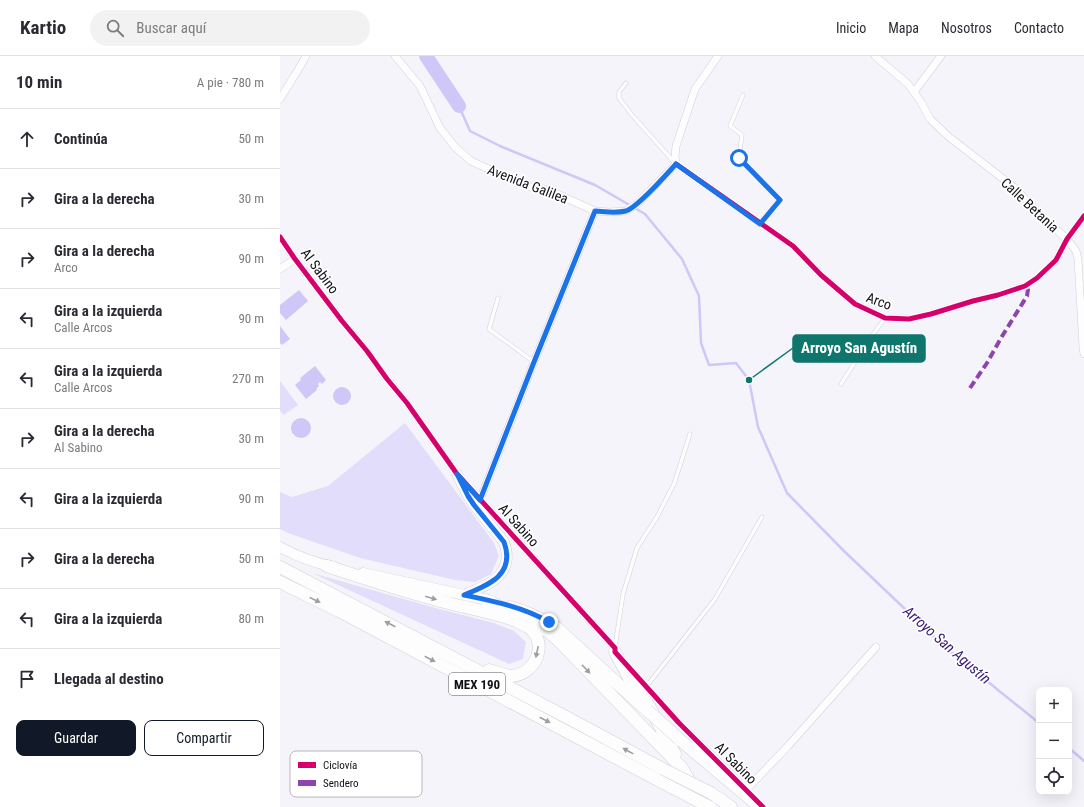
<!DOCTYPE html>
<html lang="es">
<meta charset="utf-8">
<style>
:root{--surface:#fff;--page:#f2f2f3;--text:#2b2b33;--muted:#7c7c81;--line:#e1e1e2;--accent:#111827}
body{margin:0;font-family:"Roboto Condensed",sans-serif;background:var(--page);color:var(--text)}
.controls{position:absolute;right:12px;bottom:12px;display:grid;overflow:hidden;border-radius:8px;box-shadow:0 4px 16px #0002}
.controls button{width:36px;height:36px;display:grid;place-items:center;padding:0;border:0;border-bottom:1px solid var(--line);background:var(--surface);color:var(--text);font:20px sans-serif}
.stop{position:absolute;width:12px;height:12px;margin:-9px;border:3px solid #1a73e8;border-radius:50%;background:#fff}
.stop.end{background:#1a73e8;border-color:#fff;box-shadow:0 1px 4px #0008}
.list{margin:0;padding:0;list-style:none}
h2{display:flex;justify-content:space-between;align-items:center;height:52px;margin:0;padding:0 16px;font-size:17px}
h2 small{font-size:13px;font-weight:400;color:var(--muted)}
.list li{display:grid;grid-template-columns:26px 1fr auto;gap:12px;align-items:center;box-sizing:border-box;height:60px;padding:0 16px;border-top:1px solid var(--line)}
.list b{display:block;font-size:15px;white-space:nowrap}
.list p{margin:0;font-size:13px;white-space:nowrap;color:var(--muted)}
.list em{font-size:13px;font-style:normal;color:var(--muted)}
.actions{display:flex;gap:8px;padding:12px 16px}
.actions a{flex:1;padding:9px 0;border:1px solid var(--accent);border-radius:8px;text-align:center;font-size:14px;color:var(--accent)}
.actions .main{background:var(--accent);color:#fff}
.icon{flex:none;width:22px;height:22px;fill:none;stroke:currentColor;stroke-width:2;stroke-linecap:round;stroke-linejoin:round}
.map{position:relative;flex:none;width:804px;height:751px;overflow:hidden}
header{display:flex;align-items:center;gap:24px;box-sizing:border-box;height:56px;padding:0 20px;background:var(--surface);border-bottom:1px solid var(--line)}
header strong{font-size:19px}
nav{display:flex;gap:22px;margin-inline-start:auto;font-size:14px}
.search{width:280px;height:36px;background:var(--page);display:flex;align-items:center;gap:10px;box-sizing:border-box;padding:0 14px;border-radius:22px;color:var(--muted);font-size:15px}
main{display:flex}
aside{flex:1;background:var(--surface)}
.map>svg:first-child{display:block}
.green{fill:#e2ddfb}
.water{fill:#cfc7f8}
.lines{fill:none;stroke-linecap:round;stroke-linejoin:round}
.stream{stroke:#cfc7f8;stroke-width:2.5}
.river{stroke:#cfc7f8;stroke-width:14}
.lane-casing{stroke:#d1d0d7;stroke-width:4.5}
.street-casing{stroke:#d1d0d7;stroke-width:8}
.secondary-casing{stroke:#d1d0d7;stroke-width:11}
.highway-casing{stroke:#d1d0d7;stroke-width:13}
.lane{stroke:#fefdfe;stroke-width:3.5}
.street{stroke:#fefdfe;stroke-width:7}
.secondary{stroke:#fefdfe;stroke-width:10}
.highway{stroke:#fefdfe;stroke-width:12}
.highway-bridge-casing{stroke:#d1d0d7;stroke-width:13;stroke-linecap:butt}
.highway-bridge{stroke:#fefdfe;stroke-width:12}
.quiet{stroke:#8e44ad;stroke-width:4;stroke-dasharray:8 4;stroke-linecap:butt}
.cycleway-casing{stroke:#fff;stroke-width:8}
.cycleway{stroke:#d6006c;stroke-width:5}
.oneway{fill:#9f9ea2}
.route{stroke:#1a73e8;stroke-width:5}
.labels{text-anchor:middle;stroke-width:3.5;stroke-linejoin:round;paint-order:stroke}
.shield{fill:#fff;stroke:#58585d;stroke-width:1}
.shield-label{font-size:13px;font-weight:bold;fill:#111017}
.street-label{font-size:14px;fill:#111017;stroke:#fff}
.water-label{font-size:15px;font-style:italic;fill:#391876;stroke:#fff}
.key{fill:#fff;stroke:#b8b7b9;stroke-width:1}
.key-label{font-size:11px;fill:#111017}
.leader{fill:none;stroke:#0f766e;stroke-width:1.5}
.callout-dot{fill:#0f766e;stroke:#fff;stroke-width:1.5}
.callout{fill:#0f766e;stroke:#0f766e;stroke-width:1.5}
.callout-label{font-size:15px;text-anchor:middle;font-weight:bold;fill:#fff}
</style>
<header>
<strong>Kartio</strong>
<div class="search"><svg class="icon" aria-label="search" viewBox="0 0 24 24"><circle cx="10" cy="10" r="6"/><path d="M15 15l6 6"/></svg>Buscar aquí</div>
<nav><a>Inicio</a><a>Mapa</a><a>Nosotros</a><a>Contacto</a></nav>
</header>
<main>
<aside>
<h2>10 min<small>A pie · 780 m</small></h2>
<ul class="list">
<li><svg class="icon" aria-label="ahead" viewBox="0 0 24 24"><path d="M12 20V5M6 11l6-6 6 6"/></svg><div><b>Continúa</b></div><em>50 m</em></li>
<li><svg class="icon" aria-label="right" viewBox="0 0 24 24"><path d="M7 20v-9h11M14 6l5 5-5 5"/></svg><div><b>Gira a la derecha</b></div><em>30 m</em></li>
<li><svg class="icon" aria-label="right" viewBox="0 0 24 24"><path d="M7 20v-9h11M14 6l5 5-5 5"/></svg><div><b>Gira a la derecha</b><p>Arco</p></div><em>90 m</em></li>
<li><svg class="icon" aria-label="left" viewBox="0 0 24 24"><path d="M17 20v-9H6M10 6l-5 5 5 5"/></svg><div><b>Gira a la izquierda</b><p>Calle Arcos</p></div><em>90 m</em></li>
<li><svg class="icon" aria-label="left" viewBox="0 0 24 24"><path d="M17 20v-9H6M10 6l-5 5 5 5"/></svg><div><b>Gira a la izquierda</b><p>Calle Arcos</p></div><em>270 m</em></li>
<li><svg class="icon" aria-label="right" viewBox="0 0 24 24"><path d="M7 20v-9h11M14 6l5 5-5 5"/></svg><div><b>Gira a la derecha</b><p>Al Sabino</p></div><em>30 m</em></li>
<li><svg class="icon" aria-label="left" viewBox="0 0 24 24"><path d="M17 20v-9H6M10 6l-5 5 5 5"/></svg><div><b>Gira a la izquierda</b></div><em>90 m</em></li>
<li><svg class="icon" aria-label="right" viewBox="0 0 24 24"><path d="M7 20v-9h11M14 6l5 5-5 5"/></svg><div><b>Gira a la derecha</b></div><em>50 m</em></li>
<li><svg class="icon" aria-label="left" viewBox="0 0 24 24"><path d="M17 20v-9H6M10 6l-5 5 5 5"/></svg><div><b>Gira a la izquierda</b></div><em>80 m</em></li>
<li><svg class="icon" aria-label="arrive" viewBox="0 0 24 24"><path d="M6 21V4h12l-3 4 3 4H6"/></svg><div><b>Llegada al destino</b></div></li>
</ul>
<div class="actions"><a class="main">Guardar</a><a>Compartir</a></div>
</aside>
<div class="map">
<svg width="804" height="751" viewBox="0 0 804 751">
<rect width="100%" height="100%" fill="#f5f4fb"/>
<path class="green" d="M0,325L18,349L4,359L0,355Z
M125,367L214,487L219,500L211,518L195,526L175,524L80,502L8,477L0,473V436L12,441L48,430Z
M32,517L159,553L214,567L234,575L246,586L243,603L229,608Z"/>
<path class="water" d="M19,234L28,245L6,264L0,257V249Z
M0,270L10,283L2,289L0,287Z
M35,310L46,324L42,328L40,326L38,328L39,330L36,333L37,334L26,343L15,329L21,324L20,322Z
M53 340a9 9 0 1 1 18 0a9 9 0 1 1-18 0Z
M11 372a10 10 0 1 1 20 0a10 10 0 1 1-20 0Z"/>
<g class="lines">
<path class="stream" d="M146,0L179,50L190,75L220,90L315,129L365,158L402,203L419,240L421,287L429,309L456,307L469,324L478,371L507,437L564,495L666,592L759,667
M789,692L804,705"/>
<path class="river" d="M146,0L179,50"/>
<defs>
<path id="lane" d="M346,27L339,36V42L352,59L394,106
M463,39L450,70L462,79L459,102L500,144L480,168
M218,242L209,273L254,306
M561,328L589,284L605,262
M335,591L343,538L357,492L377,461L394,428L410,378
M366,631L435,543L482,461"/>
<path id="street" d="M115,0L140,30L160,72L175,91L191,105L239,127L253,132L268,134L315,155L329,156L346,155L357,148L396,108
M595,0L628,28L641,46L650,63L669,81L735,132L764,163L787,183L796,195L798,203L803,291L804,298
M634,36L661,0
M0,43L18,14L26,0
M396,108L513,190L541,219L575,248L605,262L629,263L651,258L693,245L718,239L745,230L757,222L776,204L787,183L804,160
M396,108L395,100L396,90L415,33L438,0
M0,181L15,203L62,265L87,295L107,323L127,347L177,418L335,592V596L337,598
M0,213L15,203
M200,444L254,306L315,155
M346,609L399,667L458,725
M466,734L508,690L596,591"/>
<path id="secondary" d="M177,418L188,440L194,449L224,486C236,519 208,529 184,539
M0,491C16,500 36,507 54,511
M83,517L212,545
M230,550C246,554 261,561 275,570"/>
<path id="highway" d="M47,510C89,524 130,537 172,548C193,553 214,557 234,564C238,566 243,568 248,571C269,585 257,618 232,620C225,620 216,616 209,614
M0,511L288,662L383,713
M0,526L59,555L393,732
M206,544C221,552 237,557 252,565C262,570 270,577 278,584L402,712L424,751
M276,571L363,651
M335,596L348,620L370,652L395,698
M399,683L480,751
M431,737L451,751"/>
</defs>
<use href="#lane" class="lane-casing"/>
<use href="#street" class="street-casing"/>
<use href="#secondary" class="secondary-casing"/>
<use href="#highway" class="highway-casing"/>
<use href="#lane" class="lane"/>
<use href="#street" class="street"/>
<use href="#secondary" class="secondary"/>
<use href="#highway" class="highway"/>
<defs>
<path id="highway-bridge" d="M367,654L399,683
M383,713L431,737
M393,732L430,751"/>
</defs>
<use href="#highway-bridge" class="highway-bridge-casing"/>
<use href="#highway-bridge" class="highway-bridge"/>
<path class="quiet" d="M690,332L707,307L721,282L747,240L749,226"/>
<defs>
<path id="cycleway" d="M396,108L513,190L541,219L575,248L605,262L629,263L651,258L693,245L718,239L745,230L757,222L776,204L787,183L804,160
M0,181L15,203L62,265L87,295L107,323L127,347L177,418L335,592V596L399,667L483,751"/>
</defs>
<use href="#cycleway" class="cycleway-casing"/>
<use href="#cycleway" class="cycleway"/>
</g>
<defs><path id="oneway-solid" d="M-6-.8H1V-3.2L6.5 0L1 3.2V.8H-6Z"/></defs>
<g class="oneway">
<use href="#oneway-solid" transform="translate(151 542) rotate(16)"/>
<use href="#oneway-solid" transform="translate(35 544) rotate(26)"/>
<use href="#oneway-solid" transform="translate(110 568) rotate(-153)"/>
<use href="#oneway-solid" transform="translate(257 596) rotate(102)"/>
<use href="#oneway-solid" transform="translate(150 603) rotate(28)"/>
<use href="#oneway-solid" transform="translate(306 613) rotate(46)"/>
<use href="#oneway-solid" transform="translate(265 664) rotate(28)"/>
<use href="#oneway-solid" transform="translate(348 695) rotate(-151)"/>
</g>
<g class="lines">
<path class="route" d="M269,566C243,551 213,545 184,539C208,529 236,519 224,486L194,449L188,440L177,418L200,444L254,306L315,155C324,156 337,157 346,155C358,151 386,119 396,108L480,168L500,144L459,102"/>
</g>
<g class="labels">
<rect class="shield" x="169" y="617" width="56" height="22" rx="3"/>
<g class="shield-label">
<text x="197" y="633">MEX 190</text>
</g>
<g class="street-label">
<text transform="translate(248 128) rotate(21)" y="5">Avenida Galilea</text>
<text transform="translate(750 149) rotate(43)" y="5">Calle Betania</text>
<text transform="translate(40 215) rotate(53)" y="5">Al Sabino</text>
<text transform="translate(599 245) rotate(20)" y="5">Arco</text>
<text transform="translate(239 469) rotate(48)" y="5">Al Sabino</text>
<text transform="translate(456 707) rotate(45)" y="5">Al Sabino</text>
</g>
<g class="water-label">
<text transform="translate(667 589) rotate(41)" y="5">Arroyo San Agustín</text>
</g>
</g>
<rect x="10" y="695" width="132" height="46" rx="6" class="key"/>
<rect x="18" y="706" width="18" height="6" fill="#d6006c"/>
<rect x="18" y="724" width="18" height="6" fill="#8e44ad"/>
<g class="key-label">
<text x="43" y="713">Ciclovía</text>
<text x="43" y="731">Sendero</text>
</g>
<path class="leader" d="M469 324L513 292"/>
<circle class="callout-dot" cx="469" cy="324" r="4"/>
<rect class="callout" x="513" y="279" width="132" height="27" rx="4"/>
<g class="callout-label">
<text x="579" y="297">Arroyo San Agustín</text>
</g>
</svg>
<div class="controls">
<button>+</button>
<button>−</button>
<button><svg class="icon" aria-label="locate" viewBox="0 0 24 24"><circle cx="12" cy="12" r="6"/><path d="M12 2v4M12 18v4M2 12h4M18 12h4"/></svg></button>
</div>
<div class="stop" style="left:459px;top:102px"></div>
<div class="stop end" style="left:269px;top:566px"></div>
</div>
</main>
